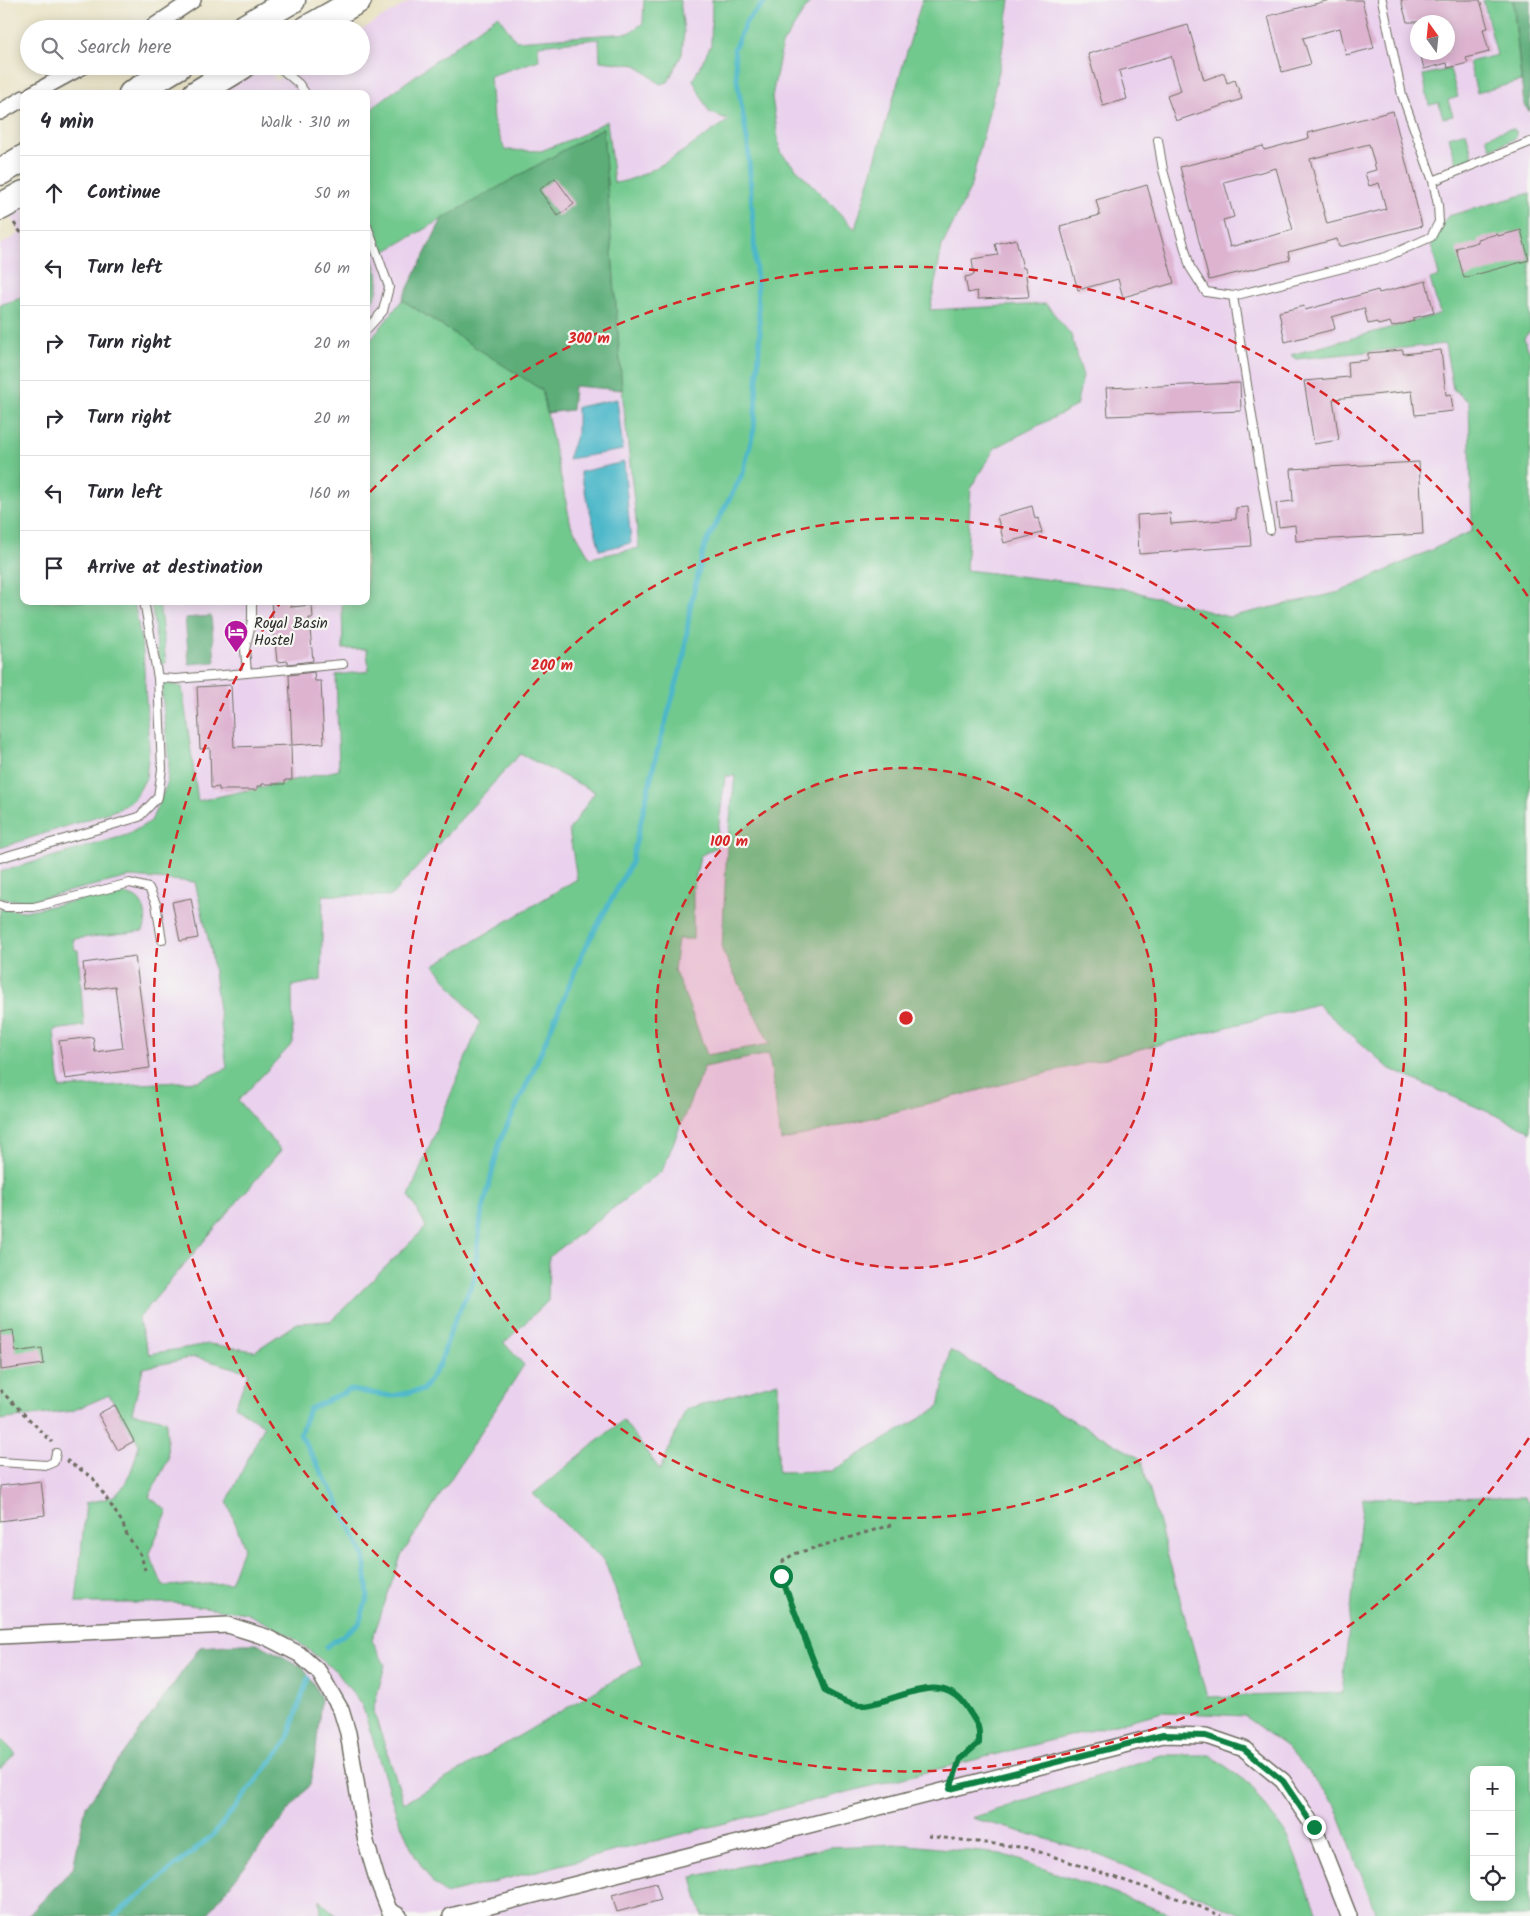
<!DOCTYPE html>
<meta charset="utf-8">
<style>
:root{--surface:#fff;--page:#f2f2f3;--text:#2b2b33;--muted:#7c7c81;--line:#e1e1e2}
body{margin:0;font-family:Kalam,sans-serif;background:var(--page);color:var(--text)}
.controls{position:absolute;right:15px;bottom:15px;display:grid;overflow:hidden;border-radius:10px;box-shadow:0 2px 12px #0003}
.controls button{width:45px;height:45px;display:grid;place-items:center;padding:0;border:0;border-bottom:1px solid var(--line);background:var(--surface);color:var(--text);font:25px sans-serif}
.compass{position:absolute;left:1410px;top:15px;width:45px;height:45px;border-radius:50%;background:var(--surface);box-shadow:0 2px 12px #0003;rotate:345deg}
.stop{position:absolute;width:15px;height:15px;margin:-11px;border:4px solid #0b8043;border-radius:50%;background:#fff}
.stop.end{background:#0b8043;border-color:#fff;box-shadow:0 1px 5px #0008}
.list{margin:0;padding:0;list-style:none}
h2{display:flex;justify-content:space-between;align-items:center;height:65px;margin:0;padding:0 20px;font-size:21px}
h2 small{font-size:16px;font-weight:400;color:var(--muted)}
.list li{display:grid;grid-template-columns:32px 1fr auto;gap:15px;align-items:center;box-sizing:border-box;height:75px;padding:0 20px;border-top:1px solid var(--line)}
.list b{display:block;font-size:19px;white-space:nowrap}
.list em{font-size:16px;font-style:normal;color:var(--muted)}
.icon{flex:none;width:28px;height:28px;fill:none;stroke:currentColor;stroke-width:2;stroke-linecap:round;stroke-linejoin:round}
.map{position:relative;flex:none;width:1530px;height:1916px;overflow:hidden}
.search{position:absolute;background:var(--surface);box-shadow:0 2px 12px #0003;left:20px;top:20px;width:350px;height:55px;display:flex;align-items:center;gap:12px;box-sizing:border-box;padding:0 18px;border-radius:28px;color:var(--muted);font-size:19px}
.panel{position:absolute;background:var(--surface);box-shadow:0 2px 12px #0003;left:20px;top:90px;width:350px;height:515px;border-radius:10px}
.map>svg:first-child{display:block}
.built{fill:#ead1ed;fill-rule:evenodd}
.green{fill:#72c98e;stroke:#4e7a5c;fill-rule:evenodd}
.forest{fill:#5dad79;stroke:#446c52}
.water{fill:#4db8c9;stroke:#3c727a}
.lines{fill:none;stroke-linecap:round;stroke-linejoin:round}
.stream{stroke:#4db8c9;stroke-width:5}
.building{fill:#ddb3d0;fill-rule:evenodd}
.lane-casing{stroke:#6e6c62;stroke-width:10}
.street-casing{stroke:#6e6c62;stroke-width:18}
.highway-casing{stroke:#6e6c62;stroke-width:29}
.path{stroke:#6e6c62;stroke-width:3;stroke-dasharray:4 4;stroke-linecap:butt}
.lane{stroke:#fff;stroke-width:8}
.street{stroke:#fff;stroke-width:15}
.highway{stroke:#fff;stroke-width:26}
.route{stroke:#0b8043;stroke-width:6}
.ring{fill:none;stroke:#d62828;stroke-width:2.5;stroke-dasharray:9 6}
.labels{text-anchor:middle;stroke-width:4.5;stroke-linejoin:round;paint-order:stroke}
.poi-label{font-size:15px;fill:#2b2b2b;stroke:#f6f6f2;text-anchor:start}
.centre{fill:#d62828;stroke:#f6f6f2;stroke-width:2.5}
.ring-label{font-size:15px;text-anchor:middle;font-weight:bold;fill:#d62828;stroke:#f6f6f2;stroke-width:4.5;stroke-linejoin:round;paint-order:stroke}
</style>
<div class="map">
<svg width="1530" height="1916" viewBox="0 0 1530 1916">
<rect width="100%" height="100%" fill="#f6f6f2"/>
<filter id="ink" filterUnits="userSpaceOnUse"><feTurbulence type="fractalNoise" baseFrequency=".02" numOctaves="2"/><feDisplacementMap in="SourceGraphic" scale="10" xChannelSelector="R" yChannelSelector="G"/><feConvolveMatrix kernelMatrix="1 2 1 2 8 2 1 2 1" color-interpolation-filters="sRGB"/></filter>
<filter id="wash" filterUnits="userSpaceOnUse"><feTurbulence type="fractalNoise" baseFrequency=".0096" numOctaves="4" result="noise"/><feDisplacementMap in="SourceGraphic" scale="20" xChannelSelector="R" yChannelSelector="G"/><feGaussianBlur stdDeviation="1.12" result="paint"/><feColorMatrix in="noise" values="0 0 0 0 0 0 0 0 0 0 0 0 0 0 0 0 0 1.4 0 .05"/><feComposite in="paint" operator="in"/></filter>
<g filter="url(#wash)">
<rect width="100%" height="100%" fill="#eae4c7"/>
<path class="built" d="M412,0H1530V1916H0V245L20,233L7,211L24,201V601H366V94H201L247,66H267L276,81L300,66H361V30ZM1418,22H1448V52H1418ZM1474,1770H1511V1897H1474Z"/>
<path class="green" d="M644,0H680L684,32L682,54L668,82L660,84L636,65L600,61L599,39L538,45L539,60L490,76L493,120L505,150L541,151L579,136L607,121L614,183C648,180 700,139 729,120L709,112L693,80L711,45L712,0H811L782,45L772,97L780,152L855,229L922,0H1010L999,71L970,189L942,246L930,310L1046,304L1071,335L1083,376L1076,406L995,448L971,487L966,570L1121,588L1229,617L1340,592L1472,531L1469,402L1453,389L1445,344L1296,359L1291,355L1440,314L1430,279L1439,276L1430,240L1448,216L1530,193V331L1524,338L1530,354V1133L1527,1129L1390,1069L1317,1004L781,1141L769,1054L704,1067L662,1171L549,1257L548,1301L504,1343L524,1365L401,1556L372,1640L385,1665L373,1710L404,1803L642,1664L605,1562L533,1494L623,1420L660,1470L686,1409L778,1382V1472L832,1471L939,1407L950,1350L1141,1459L1207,1697L1342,1693L1363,1498L1524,1497L1530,1505V1916H1377L1334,1803L1287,1747L1244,1716L1163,1712L446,1894L433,1883L415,1856L396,1813L362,1705L336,1671L289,1635L246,1613L176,1603H76L86,1503C94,1501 105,1500 113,1496C127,1490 136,1458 139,1444L109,1395L72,1411L0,1420V909L25,911L115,893C122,894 129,894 136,898C146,904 148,921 143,931L73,939L75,950H78L84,1026L54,1030L60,1088L199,1081L227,1068L211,951L195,882L130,877L28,901L3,899L0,898V872L127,835L151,821L167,784L169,761L162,695L163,686L167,683L182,687L198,801L339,770L336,675L369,671L367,649H343L342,601H366V346L402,300L542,390L571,525L590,558L639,548L622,390L603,128L384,252L366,208V115L378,103L498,15L516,41L629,33L643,23ZM520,754L595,792L569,830L577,879L434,965L480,1023L409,1196L426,1227L331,1321L297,1323L255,1351L209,1344L149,1354L138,1319L281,1150L238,1101L293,1043L292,986L321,980L323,895L391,896ZM725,776H735L727,846L722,950L770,1044L707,1055L688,1003L674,970L678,939H693V891L700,856L716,847ZM195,1357L249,1372L235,1406L264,1426L227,1502L244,1546L230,1583L163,1586L149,1553L168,1511L149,1497L168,1460L166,1420L132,1413L143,1368ZM1474,1770H1511V1897H1474Z
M1483,0H1513L1521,81L1477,93L1469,62L1497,55Z
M1450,69L1458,97L1448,100L1453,116L1443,118L1439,103L1429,105L1423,75Z
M1508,129H1514L1516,131V138L1491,149L1486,137Z
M1466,132L1473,158L1456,163L1449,137Z
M366,242C372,254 381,278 377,291C376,298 371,302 366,308Z
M24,297V601H134L143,652L149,749L146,778L135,798L119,809L0,848V305Z
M151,601H159L166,663L162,664L159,661Z
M0,1738L16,1754L0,1769Z
M1161,1755H1210L1249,1783L1288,1837L1318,1916H1246L1089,1851L972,1818Z
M898,1844L1002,1854L1177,1916H702L692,1877L830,1847Z
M320,1900L336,1916H321Z"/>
<path class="forest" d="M1513,0H1530V112L1524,105Z
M603,128L622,390L574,386L572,410L547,413L542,390L402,300L442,219Z
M211,616L215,662L189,664L185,618Z
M241,1644H259L304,1668L321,1698L316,1751L310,1784L206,1916H28L73,1868L86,1806L200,1647Z"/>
<path class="water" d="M617,399L623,450L568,459L577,433V407Z
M624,462L631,543L600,550L580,472Z"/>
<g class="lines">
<path class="stream" d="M326,1647L359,1624L368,1595L364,1556L336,1498L300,1434L309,1409L350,1390L391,1396L423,1390L440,1364L453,1324L474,1280L481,1217L500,1141L533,1071L583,952L631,863L656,756L684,657L690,607L705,545L743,473L754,429L760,335L748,145L737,80L734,49L747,20L767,0
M114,1916L213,1835L286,1743L308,1678"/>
</g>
<g id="blocks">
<path class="building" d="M1330,0H1362L1374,48L1346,55L1340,28L1303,38L1311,64L1282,72L1268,16Z
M1401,0H1480L1488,28L1483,29L1489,52L1466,58L1468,63L1448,68L1447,63L1424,69L1420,52H1448V22H1407Z
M1188,25L1204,80L1224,73L1227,83L1235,80L1242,99L1176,121L1167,96L1181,91L1171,56L1119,71L1127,99L1103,106L1088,54Z
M1393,111L1422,226L1339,247L1337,239L1288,252L1290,260L1209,280L1180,167L1263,146L1264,150L1309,138L1308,133ZM1369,144L1376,170L1365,173L1369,186L1379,183L1386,209L1327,224L1310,159ZM1276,168L1293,230L1230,247L1223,220L1234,217L1224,182Z
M555,178L574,204L558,216L539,190Z
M1147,185L1174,283L1123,297L1118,279L1078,290L1060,226L1100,215L1096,200Z
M1521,230L1529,260L1464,278L1456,248L1478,242V239L1497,234L1498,236Z
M1016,239L1023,268H1025L1029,297L978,299L977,291L968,293L965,277L974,275L972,259L998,255L995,244Z
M1426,281L1434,313L1413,318L1414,321L1392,327L1390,322L1378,325L1377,322L1368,324L1364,308L1332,317L1335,329L1285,342L1279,312L1304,306L1305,310L1378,290L1379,293Z
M1403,350V354L1441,350L1446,395L1451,394L1453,411L1415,415L1412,391L1333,399L1339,440L1314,444L1304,381L1349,377L1348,362L1368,360V353Z
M1240,383L1241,411L1108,416L1106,388Z
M1419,462L1423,534L1296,541L1295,525L1279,527L1276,503L1293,501L1291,469Z
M1032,506L1035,519L1038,518L1042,533L1004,543L997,516Z
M1248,507L1251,546L1139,554L1137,515L1170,513L1171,524L1236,519V508Z
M271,601H291V607L312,605L313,618H309L313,661L288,664V661L277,662Z
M314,672L315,681H321L324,743L292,745L289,675Z
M231,685L234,747L291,745L292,780H285V784H262V786H257V790H219V787L211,788L210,748L200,749L197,687Z
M191,898L198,938L180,941L172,902Z
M135,956L150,1068L65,1079L59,1041L93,1037L95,1052L123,1048L115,986L86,990L83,963Z
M13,1330L16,1352L42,1348L44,1364L1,1370L0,1332Z
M115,1405L134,1441L118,1450L98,1414Z
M41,1481L45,1515L0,1521V1486Z
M656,1883L661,1900L617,1912L612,1895Z"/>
</g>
</g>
<g filter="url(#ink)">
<use href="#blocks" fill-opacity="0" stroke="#6e6c62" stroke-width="1"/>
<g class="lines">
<defs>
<path id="lane" d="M1382,0L1402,95L1433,181
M278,66L299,84L306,94
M1158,140L1163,170L1190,267L1206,292L1233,296L1386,257L1431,237L1439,222L1438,205L1433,181L1530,142
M366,223L389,287L383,311L366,330
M1233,296L1270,530
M247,673L343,664
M158,678L176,679L247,673L245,649L252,620V601
M0,858L139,817L158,797L162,769L158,678L144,601
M0,905L5,907H34L130,883L149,888L156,904L162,940
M0,1462L47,1465L54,1462L56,1453"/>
<path id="street" d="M150,29L193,0
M32,94L83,66
M0,112L24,98
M0,1636L228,1625L266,1637L299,1654L319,1672L341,1710L348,1733L366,1842L377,1879L389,1910L399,1916
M451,1916L1163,1735L1206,1736L1244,1749L1283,1781L1314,1827L1349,1916"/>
<path id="highway" d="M242,29L292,0
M307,29L358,0
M132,94L178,66
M196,94L242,66
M0,172L24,158
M0,207L24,194"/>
</defs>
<use href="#lane" class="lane-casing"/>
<use href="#street" class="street-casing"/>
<use href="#highway" class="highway-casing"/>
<path class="path" d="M14,223L24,237
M0,1390L52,1442
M66,1460L93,1478L122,1522L127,1535L141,1555L145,1570
M891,1525L794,1554L783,1561L781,1576L825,1691C836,1697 852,1706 865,1705C900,1701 940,1668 967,1708C977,1724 980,1724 979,1743L960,1759L956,1773
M928,1836L1028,1848L1191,1903L1221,1916"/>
<use href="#lane" class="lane"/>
<use href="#street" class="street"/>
<use href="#highway" class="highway"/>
</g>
</g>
<g class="lines" filter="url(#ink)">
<path class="route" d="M781,1576L825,1691C836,1697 852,1706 865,1705C900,1701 941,1668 967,1708C977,1724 980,1724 979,1743L960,1759L950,1789L1163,1735L1206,1736L1244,1749L1283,1781L1314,1827"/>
</g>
<circle cx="906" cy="1018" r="250" fill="#d62828" fill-opacity=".12"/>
<g class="ring">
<circle cx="906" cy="1018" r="250"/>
<circle cx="906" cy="1018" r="500"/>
<path d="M1529 1438A751 751 0 0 1 280 603M370 492A751 751 0 0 1 1529 598"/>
</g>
<defs>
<symbol id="hotel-pin" viewBox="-11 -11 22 30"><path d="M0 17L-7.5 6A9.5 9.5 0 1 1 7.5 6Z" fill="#b5179e" stroke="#f6f6f2"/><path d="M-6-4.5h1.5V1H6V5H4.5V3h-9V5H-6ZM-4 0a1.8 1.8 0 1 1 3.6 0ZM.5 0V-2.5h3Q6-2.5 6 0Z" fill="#fff"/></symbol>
</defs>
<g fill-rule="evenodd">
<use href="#hotel-pin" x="222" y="618" width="28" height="38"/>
</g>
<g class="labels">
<g class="poi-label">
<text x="254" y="628">Royal Basin<tspan x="254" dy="17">Hostel</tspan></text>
</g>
</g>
<circle cx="906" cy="1018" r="8" class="centre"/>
<g class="ring-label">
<text x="589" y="343">300 m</text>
<text x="552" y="670">200 m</text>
<text x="729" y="846">100 m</text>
</g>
</svg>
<div class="controls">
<button>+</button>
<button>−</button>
<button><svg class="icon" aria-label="locate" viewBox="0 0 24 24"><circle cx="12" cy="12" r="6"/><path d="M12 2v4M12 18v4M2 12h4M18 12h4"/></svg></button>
</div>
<svg class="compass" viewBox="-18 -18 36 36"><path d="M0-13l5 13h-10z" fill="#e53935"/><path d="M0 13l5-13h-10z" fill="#7c7c81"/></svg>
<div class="stop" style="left:781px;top:1576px"></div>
<div class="stop end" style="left:1314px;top:1827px"></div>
<div class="search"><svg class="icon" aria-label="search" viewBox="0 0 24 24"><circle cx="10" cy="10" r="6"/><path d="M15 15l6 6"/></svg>Search here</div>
<section class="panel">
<h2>4 min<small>Walk · 310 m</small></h2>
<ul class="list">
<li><svg class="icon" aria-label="ahead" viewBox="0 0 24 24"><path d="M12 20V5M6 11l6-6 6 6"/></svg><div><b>Continue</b></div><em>50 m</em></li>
<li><svg class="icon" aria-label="left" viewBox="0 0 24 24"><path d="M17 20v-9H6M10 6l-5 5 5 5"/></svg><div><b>Turn left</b></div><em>60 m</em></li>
<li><svg class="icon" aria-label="right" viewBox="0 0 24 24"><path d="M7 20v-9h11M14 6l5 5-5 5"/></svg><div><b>Turn right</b></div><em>20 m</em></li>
<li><svg class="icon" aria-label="right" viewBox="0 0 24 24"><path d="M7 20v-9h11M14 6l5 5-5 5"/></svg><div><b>Turn right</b></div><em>20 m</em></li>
<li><svg class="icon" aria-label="left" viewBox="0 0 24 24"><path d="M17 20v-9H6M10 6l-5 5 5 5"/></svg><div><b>Turn left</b></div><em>160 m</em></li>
<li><svg class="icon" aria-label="arrive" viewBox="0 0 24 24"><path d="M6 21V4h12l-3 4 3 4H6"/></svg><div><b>Arrive at destination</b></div></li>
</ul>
</section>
</div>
